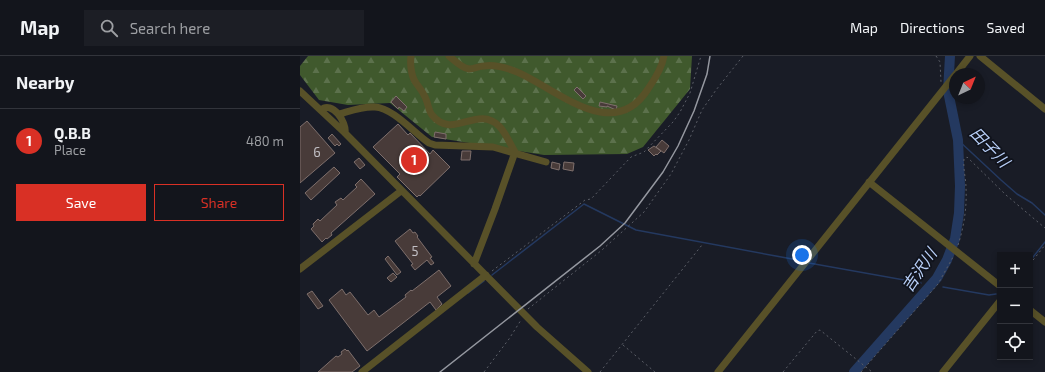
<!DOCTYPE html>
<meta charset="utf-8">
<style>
:root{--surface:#13151c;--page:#1c1e25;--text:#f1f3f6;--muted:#9d9fa3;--line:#32343b;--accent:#d93025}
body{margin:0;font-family:"Exo 2","Noto Sans JP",sans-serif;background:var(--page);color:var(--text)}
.controls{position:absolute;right:12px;bottom:12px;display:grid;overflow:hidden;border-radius:0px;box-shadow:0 2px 6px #0003}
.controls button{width:36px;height:36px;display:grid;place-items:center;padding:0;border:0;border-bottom:1px solid var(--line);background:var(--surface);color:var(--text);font:20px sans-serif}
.compass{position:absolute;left:649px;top:12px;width:36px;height:36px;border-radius:50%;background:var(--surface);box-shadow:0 2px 6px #0003;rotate:43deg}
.you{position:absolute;left:502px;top:199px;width:14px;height:14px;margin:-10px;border:3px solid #fff;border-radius:50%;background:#1a73e8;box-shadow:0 0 0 6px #1a73e833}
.badge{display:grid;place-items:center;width:26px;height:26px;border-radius:50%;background:var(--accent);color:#fff;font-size:13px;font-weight:700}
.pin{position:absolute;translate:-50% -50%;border:2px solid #fff;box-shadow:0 1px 4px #0006}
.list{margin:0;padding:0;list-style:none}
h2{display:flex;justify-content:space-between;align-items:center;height:52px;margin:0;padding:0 16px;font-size:17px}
h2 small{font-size:13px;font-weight:400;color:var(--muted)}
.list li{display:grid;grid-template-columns:26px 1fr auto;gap:12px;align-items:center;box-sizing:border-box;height:64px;padding:0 16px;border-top:1px solid var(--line)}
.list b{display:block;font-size:15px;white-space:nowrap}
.list p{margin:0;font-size:13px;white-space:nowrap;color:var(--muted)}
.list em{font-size:13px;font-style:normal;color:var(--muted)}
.actions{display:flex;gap:8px;padding:12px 16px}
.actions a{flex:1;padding:9px 0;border:1px solid var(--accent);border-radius:0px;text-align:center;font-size:14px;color:var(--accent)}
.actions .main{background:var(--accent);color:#fff}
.icon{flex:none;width:22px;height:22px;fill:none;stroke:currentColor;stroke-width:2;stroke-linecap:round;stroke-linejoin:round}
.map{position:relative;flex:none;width:745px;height:316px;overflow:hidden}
header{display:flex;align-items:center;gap:24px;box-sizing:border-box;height:56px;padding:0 20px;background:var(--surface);border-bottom:1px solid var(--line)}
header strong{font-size:19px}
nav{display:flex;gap:22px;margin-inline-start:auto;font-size:14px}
.search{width:280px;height:36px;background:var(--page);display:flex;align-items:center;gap:10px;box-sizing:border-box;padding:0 14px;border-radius:0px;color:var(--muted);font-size:15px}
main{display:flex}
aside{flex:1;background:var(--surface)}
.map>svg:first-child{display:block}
.forest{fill:url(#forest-firs)}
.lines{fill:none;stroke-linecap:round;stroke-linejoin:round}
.stream{stroke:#243960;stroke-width:1.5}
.river{stroke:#243960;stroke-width:10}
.building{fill:#483b39;stroke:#7e6f6c}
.path{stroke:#5b5e67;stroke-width:1;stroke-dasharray:2 3;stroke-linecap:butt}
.minor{stroke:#585128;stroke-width:7}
.rail{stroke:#9598a0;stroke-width:1.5}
.labels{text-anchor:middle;stroke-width:3.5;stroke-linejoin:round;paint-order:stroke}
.number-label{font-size:13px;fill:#c2c0c5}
.water-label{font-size:16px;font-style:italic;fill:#b9d0f9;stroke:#10131c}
</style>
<header>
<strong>Map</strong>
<div class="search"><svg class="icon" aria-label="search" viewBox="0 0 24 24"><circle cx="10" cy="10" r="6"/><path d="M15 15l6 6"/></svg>Search here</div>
<nav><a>Map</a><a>Directions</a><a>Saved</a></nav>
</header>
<main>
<aside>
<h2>Nearby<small></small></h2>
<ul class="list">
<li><span class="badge">1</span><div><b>Q.B.B</b><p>Place</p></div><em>480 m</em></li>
</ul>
<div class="actions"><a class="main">Save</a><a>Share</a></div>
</aside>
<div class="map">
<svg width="745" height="316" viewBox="0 0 745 316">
<defs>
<pattern id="forest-firs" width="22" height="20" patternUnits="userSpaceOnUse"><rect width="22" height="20" fill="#40592d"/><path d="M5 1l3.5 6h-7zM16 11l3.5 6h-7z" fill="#5c714c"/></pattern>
</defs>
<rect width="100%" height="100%" fill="#191c26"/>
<path class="forest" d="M8,0H392L390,33L343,91L327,98L244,99L132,81L90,47L48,49L19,44L0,19V10Z"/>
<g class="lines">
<path class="stream" d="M658,84L701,124L717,138L732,147L745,159
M730,205L745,186
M509,207L621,227
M192,219L284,148L336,174L503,205
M643,231L689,239L696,238
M168,237L184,225"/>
<path class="river" d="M554,316L637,222L647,204L655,183L659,157L660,130L658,84L648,35L650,0"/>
</g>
<path class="building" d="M277,31L286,40L283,43L274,34Z
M96,40L107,51L104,55L99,51L98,53L91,46Z
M300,46L317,50L316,54L307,50V51L299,50Z
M7,65L35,97L0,127V71Z
M98,68L108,79L110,77L130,98L133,94L150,111L120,140L119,139L117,141L97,121L100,118L73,91Z
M135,76L146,78V83L134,81Z
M32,78L41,88L39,90L37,88L35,90L28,82Z
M362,84L369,90L364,97L356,91Z
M354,90L361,95L357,99L356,98L354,100L348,94Z
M162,95H171L170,104H161Z
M59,102L65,109L60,113L54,106Z
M252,106L260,108L259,114L251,112Z
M264,106L274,107L273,115L263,113Z
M34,111L40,117L11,144L5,137Z
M61,123L75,138L31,177L32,179L27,183L26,182L22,186L11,173L14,170L13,168L18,163L20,165L37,149L35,146L41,142L43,144L57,131L55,129Z
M110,173L113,177L115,176L118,180L117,181L132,201L130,202L134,207L131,209L127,204L115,214L111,209L113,208L95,185Z
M88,200L101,216L97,219L85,203Z
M139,214L151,230L137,241L142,248L136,254L130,246L67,295L29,244L42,233L46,239L50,236L68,259L74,254L79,261L106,241L105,239L111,234L112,235Z
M93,217L97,221L91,226L87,222Z
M12,235L23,250L18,253L7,238Z
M45,293L47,295L48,294L60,310L52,316H18L36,300L38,301L42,298L41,296Z"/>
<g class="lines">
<path class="path" d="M636,0L640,6L641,26
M658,189C664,171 667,151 666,132C666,123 663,113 664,103L667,101L706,139L745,172
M730,208L745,189
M192,215L285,144L291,143L331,101L344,96L373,66L380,56L390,37L401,0
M228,253L302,194L344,156L371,118L389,84L402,54L416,34L443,0
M323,289L355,316
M184,316L209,283L221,264
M300,316L402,189
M483,316L517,275L520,274L572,316
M561,316L638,228L653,201"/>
<path class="minor" d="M111,0C110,8 111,20 116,27C119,31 122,35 124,39C128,45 128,54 132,59C153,85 177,48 199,70C206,77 210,88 215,96L195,153L174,208
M149,0C155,5 162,12 169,13C174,13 179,10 184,10C195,8 207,12 217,16C257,33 313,88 348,33C355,23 362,12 364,0
M680,0L745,53
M656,18L670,0
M0,35L45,77L237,271L288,316
M21,54C32,44 47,66 45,77
M39,58C50,55 63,50 75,51C93,52 114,77 129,87L135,89L193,91L246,106
M569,126L700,230
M0,213L101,135
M730,254L745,266
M62,316L186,219
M418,316L655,19
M643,316L700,245"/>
<path class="rail" d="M140,316L300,190L325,167L363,116L378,90L394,55L407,18L410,0"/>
</g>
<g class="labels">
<g class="number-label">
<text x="17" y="101">6</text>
<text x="115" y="200">5</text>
</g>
<g class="water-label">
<text transform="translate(690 91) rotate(46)" y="6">田子川</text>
<text transform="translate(619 214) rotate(-56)" y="6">吉沢川</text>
</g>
</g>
</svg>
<div class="controls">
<button>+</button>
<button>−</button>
<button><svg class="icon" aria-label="locate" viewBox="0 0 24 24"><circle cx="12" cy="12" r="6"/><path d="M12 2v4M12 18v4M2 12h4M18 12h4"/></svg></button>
</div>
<svg class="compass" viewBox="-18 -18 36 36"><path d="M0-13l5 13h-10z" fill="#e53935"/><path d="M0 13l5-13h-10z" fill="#9d9fa3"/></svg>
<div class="you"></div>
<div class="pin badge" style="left:114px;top:104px">1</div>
</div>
</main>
